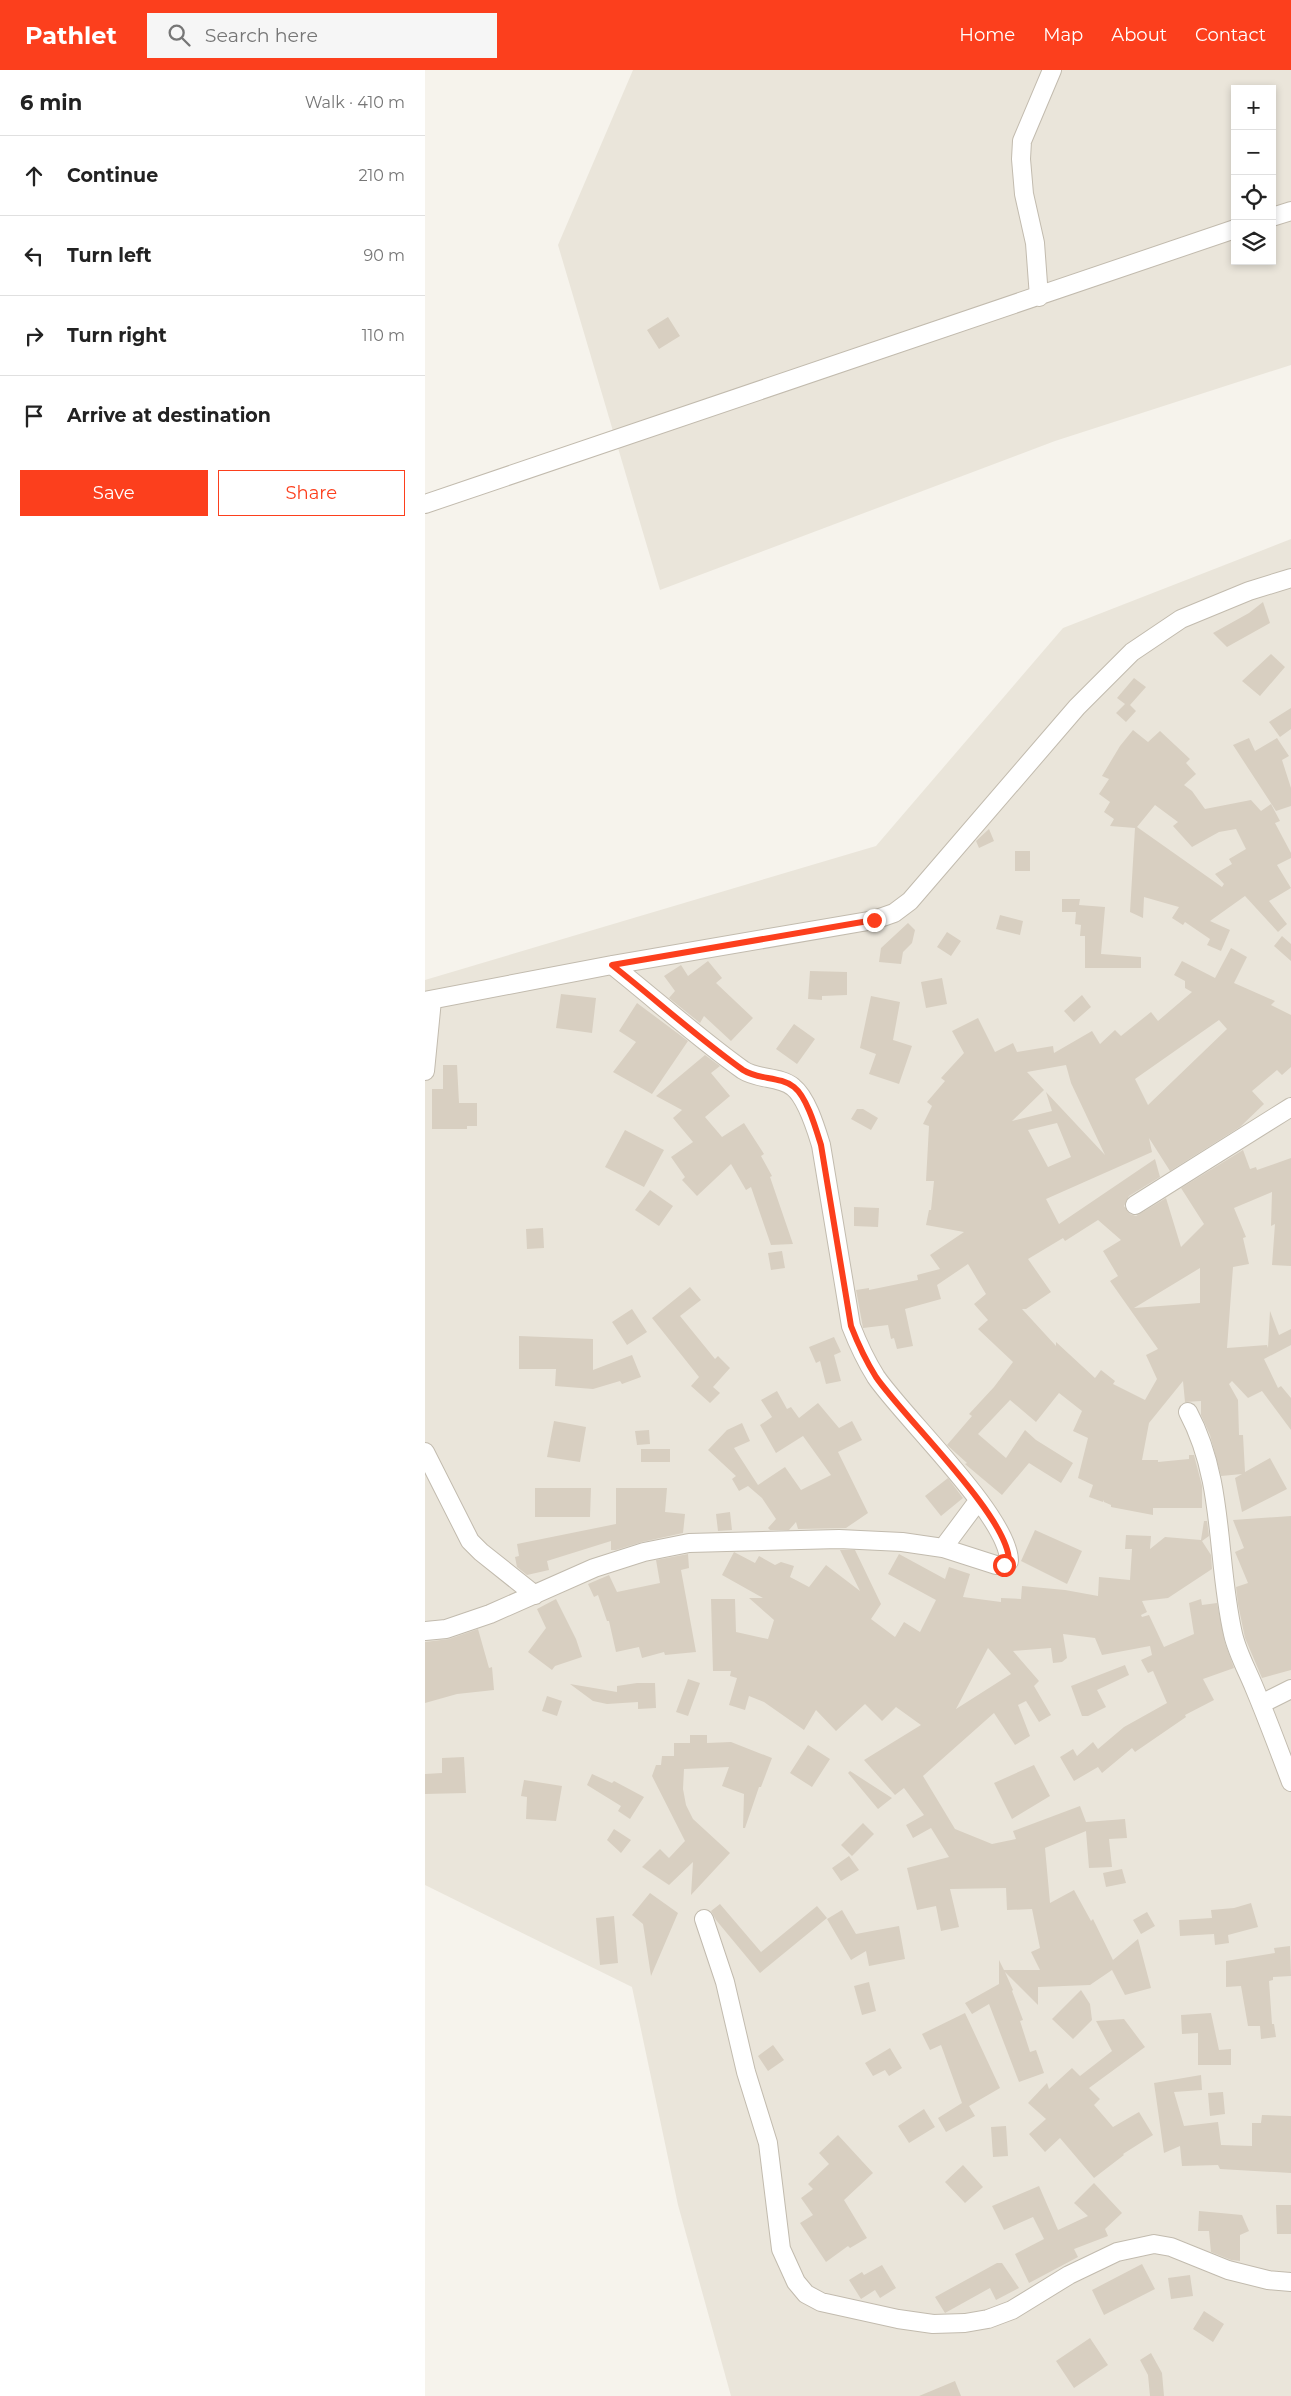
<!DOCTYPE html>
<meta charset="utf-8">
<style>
:root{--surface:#fff;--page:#f6f6f6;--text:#222;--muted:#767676;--line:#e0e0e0;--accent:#fc3f1d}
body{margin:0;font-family:Montserrat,sans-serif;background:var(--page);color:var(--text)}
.controls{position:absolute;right:15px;top:15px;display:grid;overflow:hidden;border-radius:0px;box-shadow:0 2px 8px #0003}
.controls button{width:45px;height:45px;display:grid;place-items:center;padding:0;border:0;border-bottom:1px solid var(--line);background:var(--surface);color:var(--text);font:25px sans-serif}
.stop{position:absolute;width:15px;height:15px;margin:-11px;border:4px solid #fc3f1d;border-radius:50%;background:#fff}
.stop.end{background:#fc3f1d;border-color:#fff;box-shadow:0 1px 5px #0008}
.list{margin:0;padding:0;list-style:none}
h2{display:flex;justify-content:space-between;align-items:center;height:65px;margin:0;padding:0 20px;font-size:21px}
h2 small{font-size:16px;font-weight:400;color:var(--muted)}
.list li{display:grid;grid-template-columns:32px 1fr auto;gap:15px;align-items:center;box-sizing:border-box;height:80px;padding:0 20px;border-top:1px solid var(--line)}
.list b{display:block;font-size:19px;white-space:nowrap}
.list em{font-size:16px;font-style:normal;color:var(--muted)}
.actions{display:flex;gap:10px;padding:15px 20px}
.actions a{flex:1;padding:11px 0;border:1px solid var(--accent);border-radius:0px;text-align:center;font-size:18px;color:var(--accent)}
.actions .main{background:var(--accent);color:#fff}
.icon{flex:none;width:28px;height:28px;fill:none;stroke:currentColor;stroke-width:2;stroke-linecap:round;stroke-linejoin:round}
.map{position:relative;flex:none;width:866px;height:2326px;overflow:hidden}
header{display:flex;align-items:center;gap:30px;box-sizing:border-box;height:70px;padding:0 25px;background:var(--accent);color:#fff}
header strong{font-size:24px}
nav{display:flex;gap:28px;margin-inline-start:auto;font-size:18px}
.search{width:350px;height:45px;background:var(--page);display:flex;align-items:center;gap:12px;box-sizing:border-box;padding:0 18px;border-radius:0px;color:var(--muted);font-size:19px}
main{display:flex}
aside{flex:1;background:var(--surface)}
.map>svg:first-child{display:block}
.residential{fill:#eae5da;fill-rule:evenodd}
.building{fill:#d8cfc1;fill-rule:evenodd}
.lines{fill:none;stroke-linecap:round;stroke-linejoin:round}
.minor-casing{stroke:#c2bbae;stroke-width:20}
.minor{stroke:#fff;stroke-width:18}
.route{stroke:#fc3f1d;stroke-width:6}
</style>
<header>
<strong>Pathlet</strong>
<div class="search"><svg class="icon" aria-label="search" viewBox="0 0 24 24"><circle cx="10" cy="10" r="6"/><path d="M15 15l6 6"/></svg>Search here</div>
<nav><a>Home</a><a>Map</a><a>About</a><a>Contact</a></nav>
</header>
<main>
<aside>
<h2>6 min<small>Walk · 410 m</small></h2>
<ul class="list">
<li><svg class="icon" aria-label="ahead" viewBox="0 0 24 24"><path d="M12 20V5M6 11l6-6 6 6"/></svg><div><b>Continue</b></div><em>210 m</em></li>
<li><svg class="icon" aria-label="left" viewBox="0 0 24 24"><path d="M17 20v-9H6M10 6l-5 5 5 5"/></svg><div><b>Turn left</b></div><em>90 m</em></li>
<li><svg class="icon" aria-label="right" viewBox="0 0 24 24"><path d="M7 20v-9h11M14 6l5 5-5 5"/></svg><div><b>Turn right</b></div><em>110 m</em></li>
<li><svg class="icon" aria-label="arrive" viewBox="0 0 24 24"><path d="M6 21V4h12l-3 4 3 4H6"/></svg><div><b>Arrive at destination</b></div></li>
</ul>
<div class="actions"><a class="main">Save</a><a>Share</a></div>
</aside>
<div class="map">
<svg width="866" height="2326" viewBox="0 0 866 2326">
<rect width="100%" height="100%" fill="#f6f3ec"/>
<path class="residential" d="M208,0H866V295L630,371L235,520L133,175ZM810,19H847V191H810Z
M866,469V2326H306L253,2135L207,1917L0,1815V910L451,776L638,558Z"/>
<path class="building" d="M243,247L255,266L234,279L222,260Z
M838,532L845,553L802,577L788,563L824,543Z
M846,584L860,597L835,626L817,611Z
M709,608L721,617L705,635L711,641L701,652L691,643L700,634L692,628Z
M866,638V659L855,667L844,652Z
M708,660L723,672L735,661L765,689L761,693L771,704L759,715L767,721L780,739L826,730L836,741L846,734L855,751L850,753L866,783V788L852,795L866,818L844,831L862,854L853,862L820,826L785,851L805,860L796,881L782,875L785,869L760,852L758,855L747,848L754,837L719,827L718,848L705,842L710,758L685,756L689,749L679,742L685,732L674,724L684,709L677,706L695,676ZM730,735L753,752L748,756L767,777L794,762L811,759L821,779L804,789L807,794L790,804L799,814L797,817L712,757Z
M824,668L830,681L852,668L864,686L857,690L866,718V736L851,741L808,675Z
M564,759L569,771L554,778L551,771Z
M590,781H605V801H590Z
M637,829H655L654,835L680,837L676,884L716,887V898H660V866H655L656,855L650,854L651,842H637Z
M575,845L598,851L595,865L571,859Z
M483,853L490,860L487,873L478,882L476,894L454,892L456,878Z
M522,862L536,871L526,886L512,877Z
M857,866L866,874V891L849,876Z
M806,878L822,887L809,913L850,931L846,935L866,945V997L857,1005L852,1000L827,1021L839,1034L815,1057L745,1101L724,1068L727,1082L621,1129L634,1154L730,1089L735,1107L704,1126L699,1136L705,1144L711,1146L741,1128L756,1177L779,1154L756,1118L818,1080L825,1099L831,1097L832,1100L866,1088V1196L847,1195L850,1154L846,1156L847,1122L809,1138L821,1167L818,1168L824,1194L808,1197L802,1278L842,1275L843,1278L845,1241L854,1265L866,1259V1275L839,1289L853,1318L856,1316L866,1328V1360L837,1321L823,1328L807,1311L804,1314L813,1330L814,1365H818L820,1402L845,1388L862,1419L817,1442L810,1408L817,1404L796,1406L785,1365L776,1345V1331L760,1332L758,1311L724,1353L717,1390H733V1392L764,1389V1385H769L777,1416V1438H728V1445L686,1437V1435L679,1432V1430L678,1432L664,1427L668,1415L653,1408L663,1368L648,1361L657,1341L634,1323L611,1352L585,1330L553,1364L581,1388L600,1360L611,1370L648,1393L636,1413L604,1393L577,1425L540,1394L542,1393L522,1375L547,1346L544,1344L569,1317L588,1292L553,1259L563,1250L549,1234L561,1224L543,1194L512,1215L516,1229L480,1239L488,1276L472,1279L469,1268L466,1269L463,1255L438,1258L431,1220L444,1218V1220L493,1210L492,1205L515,1199L505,1185L539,1162L501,1155L504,1140H506L509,1111H501L504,1056L498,1054L507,1036L502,1032L520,1011L516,1008L539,983L527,961L553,948L570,982L588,973L592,982L628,976L629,983L667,961L675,974L690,960L696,966L726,942L733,951L767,922L760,918V911L749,905L757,891L790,908ZM794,950L802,959L723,1035L710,1009ZM641,995L646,1013L680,1085L621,1022L627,1041L587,1051L619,1020L602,1002ZM632,1053L646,1087L623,1097L603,1060ZM673,1150L696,1170L678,1181L693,1206L685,1211L733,1279L721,1285L732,1309L720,1330L688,1314L690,1311L676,1300L670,1308L631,1272V1276L597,1239H601L626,1222L603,1189L638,1168L640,1171ZM775,1198V1233L709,1238Z
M283,891L297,908L291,913L328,948L306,971L279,946L275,953L244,928L250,921L239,906L256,895L263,906Z
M385,901L422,902V925L397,926V930L383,929Z
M517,908L522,934L501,938L496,912Z
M136,924L171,928L167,963L131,958Z
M657,925L666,937L649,952L639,941Z
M446,926L475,932L468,970L487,976L474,1014L444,1004L451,984L435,978Z
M212,933L263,971L227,1024L188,1002L211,972L194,961Z
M369,954L390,969L372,994L351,979Z
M280,985L295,996L286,1003L305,1026L280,1047L297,1067L319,1053L339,1084L336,1086L347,1106L345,1107L368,1174L346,1175L326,1117L321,1120L306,1094L272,1126L257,1110L260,1107L246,1087L268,1072L248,1048L257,1040L231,1026Z
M18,995H32L34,1033H52V1056H42V1059H7V1019H18Z
M432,1039H438L453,1048L446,1060L426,1049Z
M200,1060L239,1080L219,1117L180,1097Z
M225,1120L248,1136L234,1156L210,1140Z
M429,1137L454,1138L453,1157L429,1156Z
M118,1158L119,1178L102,1179L101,1159Z
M357,1181L360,1198L346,1200L343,1183Z
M265,1217L276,1230L255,1246L290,1289L293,1286L305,1298L288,1317L295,1323L285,1333L266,1316L274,1307L227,1248Z
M207,1239L222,1262L202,1275L187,1252Z
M94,1266L168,1269V1300L207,1285L216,1307L197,1314L195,1311L168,1319L130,1316L131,1299H94Z
M409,1267L416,1282L409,1285L416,1311L401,1314L395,1291L391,1293L384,1277Z
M352,1321L362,1339L366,1337L374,1348L393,1333L414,1358L427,1351L437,1370L413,1382L443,1443L421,1458L373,1459L371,1452L364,1460H345L343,1458L351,1449L337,1428L323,1416L314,1421L307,1409L311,1406L283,1380L302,1360L317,1353L325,1371L309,1378L333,1415L360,1397L376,1420L406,1405L378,1366L351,1383L335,1355L347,1347L336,1330Z
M129,1351L161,1357L155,1392L122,1387Z
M224,1360L225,1374L212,1375L210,1361Z
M216,1379H245V1392H216Z
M523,1408L538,1428L516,1446L500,1426Z
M110,1418H166L165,1447H110Z
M191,1418H242L240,1442L260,1444L258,1463L217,1472L191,1480H186V1471L122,1491L124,1500L102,1505L92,1497L90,1487L94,1486L92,1474L191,1454Z
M305,1442L307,1460L293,1461L291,1444Z
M866,1446V1600L837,1608L820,1568L813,1534L811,1517L823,1513L810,1482L819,1478L808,1450Z
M779,1451H782L784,1466L777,1471L786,1485L787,1499L743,1528L717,1531L722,1542L716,1545L717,1547L724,1545L739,1577L769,1564L764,1533L776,1529L777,1535L792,1533L800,1573L809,1598L778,1609L789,1630L760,1645L761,1647L710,1682L707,1678L677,1703L673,1697L649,1711L635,1687L648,1679L652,1686L668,1672L673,1679L699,1657L742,1633L728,1601L723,1603L716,1590L727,1585L725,1576L677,1585L670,1568L638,1564L642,1588L637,1592L628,1593L626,1578L588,1581L614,1611L609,1616L626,1645L614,1652L601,1631L593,1635L605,1666L590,1675L569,1643L498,1706L530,1759L567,1774L591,1769L588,1761L655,1736L661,1752L700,1749L702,1768L684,1769L687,1797L664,1798L661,1761L620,1778L625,1833L649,1820L666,1851L668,1849L688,1890L713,1869L726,1918L700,1925L687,1900L665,1915L613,1917V1935L580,1902L588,1920L587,1921L598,1950L595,1951L605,1982L611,1980L619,2003L594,2012L564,1934L547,1944L540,1933L574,1914V1890L579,1900H615L606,1882L615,1878L607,1839L582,1840L581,1818L525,1819L534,1857L516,1861L511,1836L492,1840L482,1798L524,1787L506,1758L488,1768L481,1755L499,1745L479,1718L470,1725L439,1690L496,1655L471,1637L457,1651L440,1634L411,1661L391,1640L379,1660L339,1632L324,1626L320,1640L304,1635L312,1608L305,1606L306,1601H288L286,1529H310L311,1562L343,1569L349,1550L324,1528H338L297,1505L309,1482L330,1493L334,1486L350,1495L356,1492L369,1496L365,1507L384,1517L401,1495L435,1521L415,1480H430L456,1534L446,1549L470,1567L479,1552L495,1562L511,1530L463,1504L474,1484L520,1509L524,1497L545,1504L538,1527L576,1532V1528L596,1529L597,1516L640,1520L673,1526L674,1507L705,1510L707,1479H700L701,1465L726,1466L725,1479L740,1467L776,1470ZM563,1578L586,1604L531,1639Z
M610,1460L657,1481L642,1514L596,1491Z
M263,1484L264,1498L256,1500L271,1582L240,1585L239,1582L217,1588L214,1577L191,1582L184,1551H182L173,1525L169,1527L163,1514L184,1505L192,1522L235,1513L231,1490Z
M131,1529L151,1569L157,1587L130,1596L127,1600L103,1582L121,1558L112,1539Z
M53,1559L64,1598L67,1597L69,1620L32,1624L0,1633V1572L24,1569Z
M700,1595L704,1605L672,1620L681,1637L663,1646H657L646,1616Z
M263,1609L275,1613L263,1646L251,1642Z
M212,1613H230L231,1638L213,1639V1632L182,1634L168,1631L145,1614L192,1622V1616Z
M122,1626L137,1631L132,1646L117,1641Z
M265,1665H282V1673L306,1672L347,1688L336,1717H334L320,1758H318L319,1724L297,1716L304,1697L259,1699L258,1719L261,1735L268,1749L305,1783L266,1825L268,1792L244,1815L217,1797L235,1779L244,1788L260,1771L227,1706L231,1695H236L237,1686H249V1673H265Z
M383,1675L405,1689L387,1717L365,1703Z
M39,1687L41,1723L0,1724V1704L17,1703V1688Z
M609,1695L625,1726L587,1749L569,1713Z
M425,1701L467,1728L453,1739L423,1703Z
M167,1704L187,1713L189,1711L219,1727L205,1749L193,1741L196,1736L162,1715Z
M99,1710L137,1716L131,1751L101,1749L102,1727L96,1726Z
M438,1753L449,1764L427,1786L416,1775Z
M189,1759L206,1770L196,1783L182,1770Z
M424,1786L434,1800L416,1811L407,1798Z
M697,1799L701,1813L681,1817L678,1803Z
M225,1823L253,1843L226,1906L218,1854L207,1845Z
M826,1833L833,1857L803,1865L804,1873L790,1875L789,1864L755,1866L754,1850L787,1848L786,1840L809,1838Z
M295,1834L336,1882L392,1836L402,1848L335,1903L291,1850L286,1841Z
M417,1840L431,1864L474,1856L480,1889L444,1896L441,1881L426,1890L402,1849Z
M722,1842L730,1856L716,1864L708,1850Z
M189,1846L193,1893L175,1895L171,1848Z
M865,1876L866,1906L848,1907V1910L844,1911L847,1954H849L851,1967L836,1969L835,1956H823L816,1916L801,1917V1891L850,1883L849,1878Z
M444,1912L451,1941L437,1945L429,1916Z
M656,1920L665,1934L667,1950L648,1969L627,1949Z
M540,1943L575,2018L544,2036L550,2046L521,2062L513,2048L537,2033L516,1975L505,1980L497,1964Z
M786,1943L794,1980L806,1979V1995H773V1963L757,1964L756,1945Z
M699,1949L720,1977L664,2018L675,2029L669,2035L688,2057L714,2042L728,2065L698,2084L699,2085L669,2108L635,2068L620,2082L604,2064L621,2049L603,2033L622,2013L624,2019L647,1998L655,2006L687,1981L671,1951Z
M348,1975L359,1990L343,2001L333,1986Z
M465,1978L477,1998L464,2006L460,2000L448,2006L440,1993Z
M776,2005L777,2020L749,2022L759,2056L793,2052L796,2075L827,2076V2053H836L837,2045L866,2046V2103L795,2099L793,2095L757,2096L755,2076L739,2083L729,2013Z
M798,2022L800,2044L785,2046L783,2023Z
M499,2039L510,2057L484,2073L473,2056Z
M581,2056L583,2086L568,2087L566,2057Z
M413,2065L448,2103L419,2130L442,2168L425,2178L423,2176L401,2192L375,2153L388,2145L376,2128L388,2119L383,2114L404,2094L394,2083Z
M538,2095L558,2117L540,2133L520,2112Z
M669,2113L697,2143L680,2159L683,2166L649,2179L653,2187L604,2213L590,2184L619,2169L608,2147L579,2160L567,2136L614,2116L633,2160L663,2146L649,2133Z
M851,2135H866V2164H852Z
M774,2141L817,2145L824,2161L815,2165V2191L806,2190L786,2182L784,2161H773Z
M572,2193H577L594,2218L571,2230L565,2218L520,2243L510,2227Z
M717,2194L730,2219L679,2245L667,2220Z
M457,2195L471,2218L455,2228L450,2220L436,2229L424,2210L437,2202L439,2205Z
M765,2205L768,2226L746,2229L743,2208Z
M779,2241L799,2254L788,2272L768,2259Z
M665,2268L683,2295L649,2318L631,2291Z
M726,2283L737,2303L739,2326H725L723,2305L715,2290Z
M530,2311L536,2326H494Z"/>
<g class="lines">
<defs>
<path id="minor" d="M847,147L866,141
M614,227L610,173L599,124L596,89L597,71L627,0
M0,434L810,159
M0,931L187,895L449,850L469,843L485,831L652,637L707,582L756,549L824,521L866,508
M0,1001L7,930
M710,1135L866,1037
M763,1342C800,1411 791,1490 808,1564C812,1582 822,1600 829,1617C842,1648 854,1680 866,1712
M0,1382L45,1471L56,1482L110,1525
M518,1478L553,1431
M0,1561L21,1559L65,1544L169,1498L219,1482L264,1473L414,1469L477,1472L518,1478L571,1495H579L584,1491C584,1447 479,1348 451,1307C441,1291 433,1274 426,1256L396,1075C391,1059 382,1028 368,1017C355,1006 333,1010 318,1000C273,968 230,929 187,895
M836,1634L866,1619
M279,1849L300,1912L321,2002L343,2073L356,2179L371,2212L381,2224L396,2232L473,2249L508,2254L540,2253L563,2249L587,2240L644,2205L692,2182L729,2174L746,2177L803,2200L843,2210L866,2212"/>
</defs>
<use href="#minor" class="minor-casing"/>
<use href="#minor" class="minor"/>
</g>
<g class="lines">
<path class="route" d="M449,850L187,895C230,929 273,968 318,1000C333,1010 355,1006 369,1017C382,1027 391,1059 396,1075L426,1256C433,1274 441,1291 451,1307C479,1348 584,1447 584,1491L579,1495"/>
</g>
</svg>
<div class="controls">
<button>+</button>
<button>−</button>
<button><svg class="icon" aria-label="locate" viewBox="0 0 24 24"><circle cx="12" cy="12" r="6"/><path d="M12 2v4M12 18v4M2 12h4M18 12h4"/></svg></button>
<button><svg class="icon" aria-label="layers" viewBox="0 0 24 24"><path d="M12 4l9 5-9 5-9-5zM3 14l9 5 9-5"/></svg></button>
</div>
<div class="stop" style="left:579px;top:1495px"></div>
<div class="stop end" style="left:449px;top:850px"></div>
</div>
</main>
